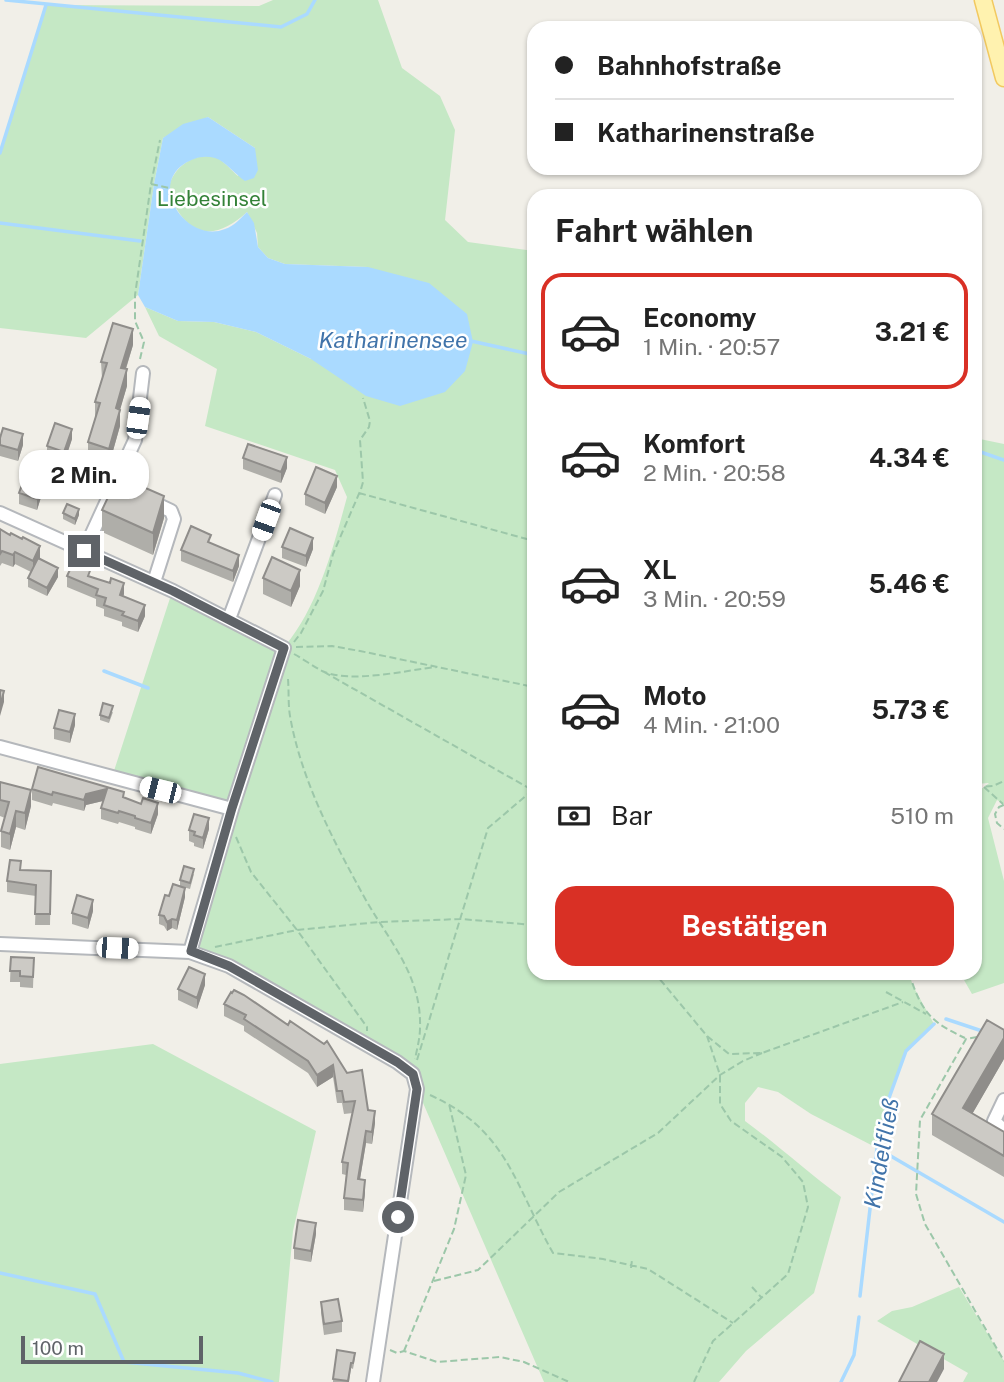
<!DOCTYPE html>
<html lang="de">
<head>
<meta charset="utf-8">
<style>
	body { margin:0; font-family:"Public Sans",sans-serif; background:#f2f2f2; color:#222; height:100vh; display:flex; flex-direction:column; font-size:26px; white-space:nowrap }
	* { box-sizing:border-box; margin:0 }
	p { font-size:23px; color:#767676 }
	.icon { flex:none; width:38px; height:38px; fill:none; stroke:currentColor; stroke-width:2; stroke-linecap:round; stroke-linejoin:round }
	.map { position:relative; flex:1; overflow:hidden }
	.panel { position:absolute; left:527px; top:189px; width:455px; height:791px; display:flex; flex-direction:column; background:#fff; border-radius:21px; box-shadow:0 2px 5px #0004 }
	.panel>* { flex:none }
	.banner { position:absolute; left:527px; top:21px; width:455px; height:154px; border-radius:21px; box-shadow:0 2px 5px #0004; display:grid; align-content:center; height:154px; padding:0 28px; background:#fff }
	.scale { position:absolute; left:21px; bottom:18px; width:182px; box-sizing:border-box; padding-left:7px; border:4px solid #5f6368; border-top:0; font-size:19px; line-height:24px; white-space:nowrap; color:#5f6368; -webkit-text-stroke:5px #fff; paint-order:stroke }
	.end { position:absolute; width:32px; height:32px; margin:-16px; border:9px solid #5f6368; background:#fff; box-shadow:0 0 0 4px #fff }
	.from { border-radius:50% }
	.bubble { position:absolute; height:49px; border-radius:21px; background:#fff; box-shadow:0 2px 5px #0004; font-size:23px; font-weight:700; line-height:49px; text-align:center }
	.car { position:absolute; width:21px; height:42px; margin:-21px -10px; border-radius:9px; box-shadow:0 0 5px 2px #0007; background:linear-gradient(#fff 24%,#345 0 40%,#fff 0 76%,#345 0 86%,#fff 0) }
	.banner b { display:flex; align-items:center; gap:24px; height:66px; font-size:26px }
	.banner b+b { border-top:2px solid #e0e0e0 }
	.banner i { width:18px; height:18px; background:#222 }
	ul { padding:0; list-style:none }
	li { display:flex; align-items:center; gap:21px; height:116px; margin:0 14px 10px; padding:0 14px; border:4px solid transparent; border-radius:21px }
	li div { flex:1 }
	li b { display:block; font-size:26px }
	li em { font-style:normal; font-weight:700 }
	li.current { border-color:#d93025 }
	li>.icon { width:63px; height:63px; stroke-width:1.5 }
	h2 { padding:0 28px; font-size:32px; line-height:84px }
	.pay { display:flex; align-items:center; gap:18px; height:77px; padding:0 28px; font-size:26px }
	.pay p { margin-inline-start:auto }
	.action { display:flex; gap:14px; margin-top:auto; padding:14px 28px }
	.action a { flex:1; height:80px; border-radius:21px; background:#d93025; color:#fff; font-size:28px; font-weight:700; line-height:80px; text-align:center }
	.map>svg:first-child { display:block }
	.green { fill:#c5e8c5 }
	.water { fill:#aadaff }
	.lines { fill:none; stroke-linecap:round; stroke-linejoin:round }
	.stream { stroke:#aadaff; stroke-width:3.5 }
	.minor-casing { stroke:#b5b8bc; stroke-width:16 }
	.major-casing { stroke:#f2c960; stroke-width:19 }
	.path { stroke:#9cc7a9; stroke-width:2; stroke-dasharray:7 3.5; stroke-linecap:butt }
	.minor { stroke:#fff; stroke-width:12 }
	.major { stroke:#fff2af; stroke-width:16 }
	.wall { fill:#afaea9 }
	.shaded-wall { fill:#8f8d8a }
	.building { fill:#cccac5; stroke:#8f8d8a; stroke-width:2 }
	.route { stroke:#5f6368; stroke-width:9 }
	.labels { text-anchor:middle; dominant-baseline:central; stroke-width:5; stroke-linejoin:round; paint-order:stroke }
	.park-label { font-size:21px; fill:#348238; stroke:#fff }
	.water-label { font-size:23px; font-style:italic; fill:#4174aa; stroke:#fff }
</style>
</head>
<body>
<div class="map">
<svg width="1004" height="1382" viewBox="0 0 1004 1382">
	<rect width="100%" height="100%" fill="#f1efe8"/>
	<path class="green" d="M273,0H378L402,68L440,96L455,130L445,220L468,242L534,251V973H909L913,986L934,1024L906,1051L889,1098L877,1148L811,1114L778,1092L758,1087L745,1103V1121C778,1145 807,1172 841,1197L814,1293L746,1351L719,1382H544L417,1089L413,1074L190,952L232,809L112,777L172,592L285,646C318,607 334,545 347,497L335,470L205,426L217,369L159,336L145,307L178,321L214,322L256,332L311,359L368,267L285,264L268,258L258,247L257,233L247,212C222,235 196,242 176,208C173,203 169,195 169,188C172,167 197,150 217,158C224,161 232,171 238,176L255,148L208,117L163,138L154,184L138,295L86,338L0,328V153L46,5L259,6Z
		M975,438L1004,444V804L997,800L988,818L1004,881V983L972,994L960,973H975V921L979,885L975,884V789L983,788L989,783L975,784Z
		M153,1044L316,1131L293,1231L279,1382H0V1064Z
		M959,1287L1004,1361V1382H963L968,1373L877,1321L892,1311L912,1307Z"/>
	<path class="water" d="M208,117L255,148L258,170L254,178L245,181C236,175 225,161 215,158C203,155 194,158 184,164C148,188 189,244 225,229C234,226 241,218 247,212L254,223L258,247L268,258L285,264L368,267L429,283L467,314L473,342L465,371L445,392L400,406L366,396L311,359L256,332L214,322L178,321L145,307L138,295L154,184L163,138L183,124Z"/>
	<g class="lines">
		<path class="stream" d="M6,0L281,27L307,14L315,0
			M0,153L46,5
			M0,223L140,241
			M471,341L534,355
			M975,450L1004,460
			M104,671L148,688
			M946,1019L985,1032
			M877,1148L1004,1222
			M0,1273L95,1294L124,1362L238,1373L272,1382
			M860,1296L877,1148L889,1098L906,1051L934,1024
			M841,1382L854,1355L859,1317"/>
		<g class="minor-casing">
			<path id="minor" d="M150,501L171,511L174,519L154,582
				M0,513L173,591L284,648L232,809L190,952L229,966L397,1062L413,1074L417,1089L373,1382
				M84,551L135,440L143,373
				M229,619L275,495
				M0,747L232,809
				M0,944L190,952
				M1004,1100L994,1121L1004,1130"/>
		</g>
		<g class="major-casing">
			<path id="major" d="M983,0L1004,78"/>
		</g>
		<path class="path" d="M151,184L169,188
			M140,359L144,342L135,321V295L151,184L160,140
			M359,493L534,541
			M294,642L301,633L323,591L333,554L361,489L363,482L360,440L369,427L370,421L363,398
			M296,647L332,646L360,651L534,687
			M294,654C303,659 313,666 322,671C351,684 406,670 437,667
			M324,672L534,791
			M288,679C289,691 288,704 290,716C301,779 332,838 362,893C386,938 422,973 420,1028C420,1038 417,1049 415,1059
			M975,787L993,786L1004,781
			M984,787L1003,804
			M1004,805L999,807L995,814L997,823L1004,829
			M236,837L251,872L297,930L367,1027V1031
			M215,947L297,930L379,922L461,919L534,925
			M652,973L658,977L707,1036L729,1054L762,1053L903,1002
			M909,973C921,1011 930,1022 965,1038
			M886,992L926,1014
			M977,1037L966,1039L920,1120L916,1194L925,1224L1004,1361
			M417,1060L488,828L534,789
			M430,1095C508,1130 515,1186 553,1253L603,1259L648,1269L733,1323
			M631,1268L632,1260
			M434,1281L478,1270L559,1192L658,1133L720,1075L743,1061L762,1053
			M752,1287L761,1297
			M390,1350L397,1353L404,1351L437,1362L500,1357L524,1362L569,1382
			M404,1351L454,1229L466,1175L449,1104
			M694,1382L713,1341L788,1274L808,1207L803,1182L782,1157L731,1121L720,1104V1075L707,1036"/>
		<use href="#minor" class="minor"/>
		<use href="#major" class="major"/>
	</g>
	<path class="wall" d="M133,345L126,369L127,386L120,409V426L109,465L88,459V442L95,418V402L102,378L101,362Z
		M0,438L23,445L18,461L0,456Z
		M72,439L64,463L47,457V446Z
		M243,458L287,468L281,483L243,469Z
		M337,487L325,514L305,505V494Z
		M19,493L42,494L37,510L19,504Z
		M102,510L164,518L153,555L102,532Z
		M63,513L79,515L75,525L63,519Z
		M0,529L40,559L58,577L47,596L28,587V578L31,572L15,564L13,567L2,563L0,566Z
		M211,544L239,566L233,582L181,561V550Z
		M282,547L313,549L306,567L282,558Z
		M67,576L91,577L124,594L123,596L145,616L138,632L122,626V622L104,616V609L96,606V599L67,587Z
		M263,578L300,586L291,607L263,594Z
		M113,712L109,723L100,720V715Z
		M75,725L70,743L54,739V728Z
		M0,782L31,806L25,830L16,827L10,850L1,847V831L5,818L0,816Z
		M32,789L124,798L158,814L151,834L135,829V827L119,822L118,824L101,819V808L103,801L86,805L84,811L53,803L52,806L32,800Z
		M209,829L203,849L194,846V843L189,841V830Z
		M21,870L51,871L50,925H35L36,896L7,892V881Z
		M194,874L190,889L180,886V880Z
		M169,896L185,897L177,930L172,928L167,931L164,926L159,924V915Z
		M93,911L88,929L72,924V913Z
		M11,957L34,958L33,988L20,987V982H10Z
		M205,985L197,1009L178,1000V989Z
		M224,1004L288,1025L324,1044L368,1110L375,1123L372,1144L366,1143L360,1179L365,1192L363,1212L344,1210V1198L346,1175L342,1174V1162L353,1113L344,1114L342,1103H337L333,1077L317,1087L308,1073L244,1031V1026L224,1016Z
		M1004,1059L972,1114L1004,1132V1177L932,1135V1114Z
		M316,1234L311,1262L294,1259V1248Z
		M321,1302L342,1321V1332L324,1335L321,1313Z
		M355,1358L353,1369L351,1368L349,1382H333V1379Z"/>
	<path class="shaded-wall" d="M133,329V345L121,384V368Z
		M127,369V386L116,424V408Z
		M120,410V426L109,465V449Z
		M72,429V439L64,463V452Z
		M23,434V445L18,461V450Z
		M287,457V468L281,483V472Z
		M337,476V487L325,514V503Z
		M42,483V494L37,510V499Z
		M164,496V518L153,555V533Z
		M79,509V515L75,525V519Z
		M313,538V549L306,567V556Z
		M40,546V558L33,573V561Z
		M15,552V564L13,567V555Z
		M239,555V566L233,582V571Z
		M58,568V577L47,596V588Z
		M300,570V586L291,607V591Z
		M124,583V594L120,606V595Z
		M145,605V616L138,632V621Z
		M4,691V702L0,716V706Z
		M75,714V725L70,743V732Z
		M107,789V800L86,805L84,811V800L86,794Z
		M31,790V806L25,830V813Z
		M158,803V814L151,834V823Z
		M16,811V827L10,850V834Z
		M209,818V829L203,849V838Z
		M185,888V897L177,930V920Z
		M93,900V911L88,929V918Z
		M172,919V928L167,931V922Z
		M205,974V985L197,1009V998Z
		M1004,1038V1059L963,1130V1108Z
		M333,1065V1077L317,1087V1075Z
		M375,1111V1123L372,1144V1132Z
		M366,1131V1143L358,1191V1179Z
		M365,1180V1192L363,1212V1200Z
		M316,1223V1234L311,1262V1251Z
		M944,1354V1369L937,1382H929Z"/>
	<path class="building" d="M113,323L133,329L121,368L127,369L116,408L120,410L109,449L88,442L100,403L95,402L107,363L101,362Z
		M55,423L72,429L64,452L47,446Z
		M3,428L23,434L18,450L0,445V438Z
		M248,444L287,457L281,472L243,458Z
		M316,467L337,476L325,503L305,494Z
		M118,476L164,496L153,533L102,510Z
		M25,477L42,483L37,499L19,493Z
		M67,504L79,509L75,519L63,513Z
		M191,526L211,535L208,542L239,555L233,571L181,550Z
		M290,528L313,538L306,556L282,547Z
		M0,529L10,535L11,533L22,539L23,537L40,546L33,561L15,552L13,555L2,551L0,554Z
		M272,557L300,570L291,591L263,578Z
		M38,558L58,568L47,588L28,578Z
		M74,561L91,568L88,576L110,583L111,578L124,583L120,595L145,605L138,621L122,615L124,612L104,605L106,598L96,595L98,589L67,576Z
		M0,690L4,691L0,706Z
		M103,703L113,706L109,718L100,715Z
		M59,710L75,714L70,732L54,728Z
		M38,767L124,792L123,797L141,804L143,798L158,803L151,823L135,818V816L119,811L118,813L101,808L107,789L86,794L84,800L53,792L52,795L32,789Z
		M0,782L31,790L25,813L16,811L10,834L1,831L9,802L0,800Z
		M194,814L209,818L203,838L194,835L195,832L189,830Z
		M10,860L21,861L20,870L51,871L50,914H35L36,885L7,881Z
		M184,866L194,869L190,883L180,880Z
		M173,884L185,888L177,920L172,919L167,922L164,916L159,915L165,895L169,896Z
		M77,895L93,900L88,918L72,913Z
		M11,957L34,958L33,977L20,976V971H10Z
		M189,967L205,974L197,998L178,989Z
		M234,990L244,995L288,1025L290,1021L324,1044L327,1041L347,1073L362,1070L368,1110L375,1111L372,1132L366,1131L358,1179L365,1180L363,1200L344,1198L348,1163L342,1162L355,1101L344,1102L342,1091H337L333,1065L317,1075L308,1061L244,1019L246,1015L224,1004L231,992L232,993Z
		M987,1020L1004,1030V1038L963,1108L1004,1132V1156L932,1114Z
		M298,1220L316,1223L311,1251L294,1248Z
		M338,1299L342,1321L324,1324L321,1302Z
		M920,1341L944,1354L929,1382H899Z
		M337,1350L355,1353L353,1363H351L348,1381L333,1379Z"/>
	<g class="lines">
		<path class="route" d="M84,551L173,591L284,648L232,808L191,951L229,966L397,1062L413,1074L417,1089L398,1217"/>
	</g>
	<g class="labels">
		<g class="park-label">
			<text x="212" y="198">Liebesinsel</text>
		</g>
		<g class="water-label">
			<text x="393" y="339">Katharinensee</text>
			<text transform="translate(881 1153) rotate(-80)">Kindelfließ</text>
		</g>
	</g>
</svg>
<div class="scale">100 m</div>
<i class="end from" style="left:398px;top:1217px"></i>
<i class="end" style="left:84px;top:551px"></i>
<div class="bubble" style="left:19px;top:450px;width:130px">2 Min.</div>
<i class="car" style="left:138px;top:418px;rotate:8deg"></i>
<i class="car" style="left:266px;top:520px;rotate:200deg"></i>
<i class="car" style="left:160px;top:790px;rotate:284deg"></i>
<i class="car" style="left:117px;top:948px;rotate:92deg"></i>
<div class="banner">
<b><i class="from"></i>Bahnhofstraße</b>
<b><i></i>Katharinenstraße</b>
</div>
<section class="panel">
<h2>Fahrt wählen</h2>
<ul>
<li class="current"><svg class="icon" aria-label="car" viewBox="0 0 24 24"><path d="M5 17H2v-5l4-1 3-4h7l3 4 3 1v5h-3M9 17h6M6 11h13"/><circle cx="7" cy="17" r="2"/><circle cx="17" cy="17" r="2"/></svg><div><b>Economy</b><p>1 Min. · 20:57</p></div><em>3.21 €</em></li>
<li><svg class="icon" aria-label="car" viewBox="0 0 24 24"><path d="M5 17H2v-5l4-1 3-4h7l3 4 3 1v5h-3M9 17h6M6 11h13"/><circle cx="7" cy="17" r="2"/><circle cx="17" cy="17" r="2"/></svg><div><b>Komfort</b><p>2 Min. · 20:58</p></div><em>4.34 €</em></li>
<li><svg class="icon" aria-label="car" viewBox="0 0 24 24"><path d="M5 17H2v-5l4-1 3-4h7l3 4 3 1v5h-3M9 17h6M6 11h13"/><circle cx="7" cy="17" r="2"/><circle cx="17" cy="17" r="2"/></svg><div><b>XL</b><p>3 Min. · 20:59</p></div><em>5.46 €</em></li>
<li><svg class="icon" aria-label="car" viewBox="0 0 24 24"><path d="M5 17H2v-5l4-1 3-4h7l3 4 3 1v5h-3M9 17h6M6 11h13"/><circle cx="7" cy="17" r="2"/><circle cx="17" cy="17" r="2"/></svg><div><b>Moto</b><p>4 Min. · 21:00</p></div><em>5.73 €</em></li>
</ul>
<div class="pay"><svg class="icon" aria-label="cash" viewBox="0 0 24 24"><path d="M3 7h18v10H3z"/><circle cx="12" cy="12" r="2"/></svg>Bar<p>510 m</p></div>
<div class="action"><a>Bestätigen</a></div>
</section>
</div>
</body>
</html>
